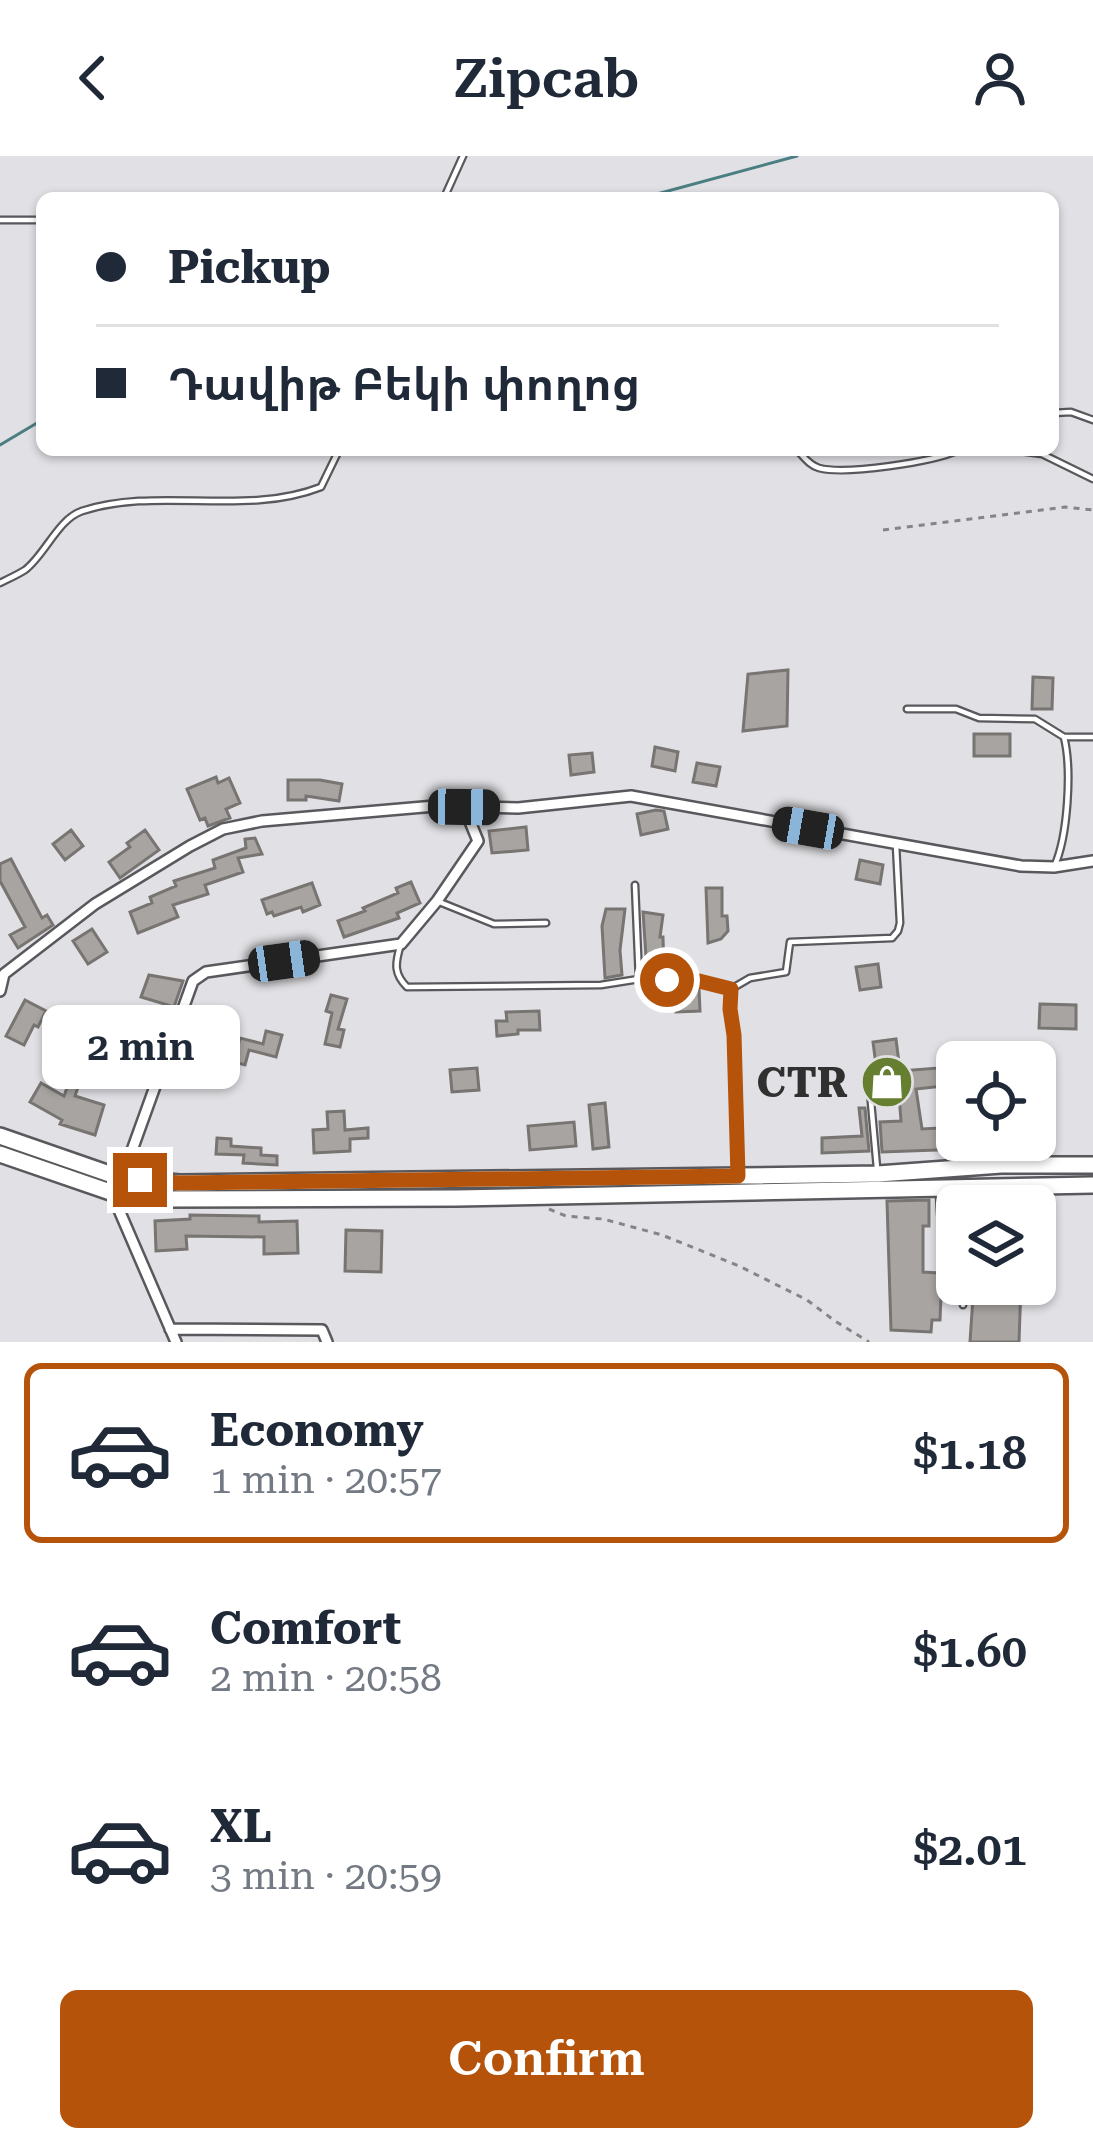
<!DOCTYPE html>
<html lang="en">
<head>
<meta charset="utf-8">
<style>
	body { margin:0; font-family:"Roboto Serif","Noto Sans Armenian",serif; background:#f2f2f3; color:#1f2937; height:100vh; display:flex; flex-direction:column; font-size:45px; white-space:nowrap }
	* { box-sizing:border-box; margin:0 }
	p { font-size:39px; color:#747a83 }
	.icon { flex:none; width:66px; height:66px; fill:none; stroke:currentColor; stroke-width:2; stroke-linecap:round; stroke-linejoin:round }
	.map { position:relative; height:1186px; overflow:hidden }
	.panel { display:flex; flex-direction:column; background:#fff; flex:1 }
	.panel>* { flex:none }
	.top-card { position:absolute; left:36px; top:36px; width:1023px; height:264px; border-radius:18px; box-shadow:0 3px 9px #0004; display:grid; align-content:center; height:264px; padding:0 60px; background:#fff }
	.tools { position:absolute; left:936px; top:885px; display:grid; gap:24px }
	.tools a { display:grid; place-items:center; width:120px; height:120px; border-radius:18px; background:#fff; box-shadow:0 3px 9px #0004; font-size:60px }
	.end { position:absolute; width:54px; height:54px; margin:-27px; border:15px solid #b45309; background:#fff; box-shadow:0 0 0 6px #fff }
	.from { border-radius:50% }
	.bubble { position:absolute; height:84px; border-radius:18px; background:#fff; box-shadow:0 3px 9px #0004; font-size:39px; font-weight:600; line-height:84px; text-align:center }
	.car { position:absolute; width:36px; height:72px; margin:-36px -18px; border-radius:15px; box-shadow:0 0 9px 3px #0007; background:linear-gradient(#222 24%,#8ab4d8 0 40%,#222 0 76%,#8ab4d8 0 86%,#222 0) }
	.top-card b { display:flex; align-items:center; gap:42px; height:114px; font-size:45px }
	.top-card b+b { border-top:3px solid #e0e1e3 }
	.top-card i { width:30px; height:30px; background:#1f2937 }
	ul { padding:21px 0 0; list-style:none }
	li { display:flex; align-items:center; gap:36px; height:180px; margin:0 24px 18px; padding:0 36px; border:6px solid transparent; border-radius:18px }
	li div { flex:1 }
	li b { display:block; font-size:45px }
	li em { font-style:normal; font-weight:600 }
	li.current { border-color:#b45309 }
	li>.icon { width:108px; height:108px; stroke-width:1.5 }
	.cta { display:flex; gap:24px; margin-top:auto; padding:24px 60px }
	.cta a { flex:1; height:138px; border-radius:18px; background:#b45309; color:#fff; font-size:48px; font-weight:600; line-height:138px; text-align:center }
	header { display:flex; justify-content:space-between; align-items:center; height:156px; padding:0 60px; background:#fff; font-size:54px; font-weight:600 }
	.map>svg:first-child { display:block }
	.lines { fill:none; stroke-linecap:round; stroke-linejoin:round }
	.stream { stroke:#4b7e83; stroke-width:3 }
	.building { fill:#a8a4a2; stroke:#777471; stroke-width:3 }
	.lane-casing { stroke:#59595d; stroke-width:9 }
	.street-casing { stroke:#59595d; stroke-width:14 }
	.primary-casing { stroke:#59595d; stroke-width:20 }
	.path { stroke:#858588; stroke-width:3; stroke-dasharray:6 6; stroke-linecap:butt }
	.lane { stroke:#fff; stroke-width:4.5 }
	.street { stroke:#fff; stroke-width:9 }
	.primary { stroke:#fff; stroke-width:15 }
	.route { stroke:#b45309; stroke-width:15 }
	.labels { text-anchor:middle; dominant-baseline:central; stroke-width:9; stroke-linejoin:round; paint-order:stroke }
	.poi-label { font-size:42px; font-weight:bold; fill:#303031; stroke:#e1e1e5; text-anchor:end }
</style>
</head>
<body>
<header><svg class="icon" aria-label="back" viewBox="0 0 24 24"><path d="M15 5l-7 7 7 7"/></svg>Zipcab<svg class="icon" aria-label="person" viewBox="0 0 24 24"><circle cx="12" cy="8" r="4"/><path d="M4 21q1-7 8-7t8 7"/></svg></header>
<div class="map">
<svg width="1093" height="1186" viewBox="0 0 1093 1186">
	<rect width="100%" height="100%" fill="#e1e1e5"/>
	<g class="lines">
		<path class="stream" d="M642,42L797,0
			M0,289L42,264"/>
	</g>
	<path class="building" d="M788,514L787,570L743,575L748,518Z
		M1033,521L1053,522L1052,553H1032Z
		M974,578H1010V600H974Z
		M655,591L678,596L675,615L652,610Z
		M592,597L594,616L571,619L569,599Z
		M697,607L720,611L716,630L693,626Z
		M216,621L218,627L229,622L240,647L226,653L230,662L208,670L205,662L200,664L187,633Z
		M288,624H320L342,628L339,645L306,640V644H288Z
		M656,654L664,655L668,673L641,679L637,658Z
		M526,671L528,694L492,697L489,675Z
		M71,674L83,690L65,704L53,688Z
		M145,674L159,694L120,722L109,706L130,691L127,687Z
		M255,682L262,698L238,702L243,716L205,729L208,738L173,749L178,761L138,777L130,756L152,747L150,741L176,730L174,725L215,712L213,704L246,692L245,683Z
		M11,703L42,762L47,759L53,769L18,792L10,779L25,771L0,725V708Z
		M860,704L883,709L880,728L856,723Z
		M411,726L420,747L397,757L399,762L344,781L338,765L365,755L363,752L398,737L396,732Z
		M312,727L320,749L303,756L301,751L274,760L272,756L267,758L262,744Z
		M706,732H722V760H727L728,775L721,783L708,787Z
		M606,753H625L620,794L622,819L605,822L602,770Z
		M643,756L663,759L660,781H663L664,817L647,816Z
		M92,773L107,796L88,808L73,785Z
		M878,808L881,831L860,834L856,811Z
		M149,819L183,825L174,851L141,841Z
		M675,831L699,832L700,855L676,856Z
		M331,839L347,843L338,873L344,874L340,891L325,888L332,857L326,855Z
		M25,844L46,855L38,871L34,869L24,889L6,880Z
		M1040,848L1076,849V873L1039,872Z
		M539,855L540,874H518V878L497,880L496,865H507L506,856Z
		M111,857L141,867L133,890L103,880Z
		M266,875L282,879L276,901L249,894L245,909L234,906L240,882L263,888Z
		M896,883L900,915L951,911L953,929L916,933L922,973L957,971V984H992V992L882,996L880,966L901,965L898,926L876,929L875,921L870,917H877L873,886Z
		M78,902L87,905L75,940L104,949L95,979L60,968L62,964L30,946L41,927L64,940Z
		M477,912L479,934L452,936L450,914Z
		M605,947L609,991L593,993L589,949Z
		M859,952H865L869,995L822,997V982L862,980Z
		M344,955L345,974L368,972V982L350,983V995L314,997L313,974L328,973L327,956Z
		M574,966L576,990L530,994L528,970Z
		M217,982L231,983V990L261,992V999L277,1000V1009L243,1007L244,999L216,998Z
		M929,1044V1070H923V1116L957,1118L956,1141H941L940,1164H932L931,1176L891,1174L887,1045Z
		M190,1059L259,1060V1066L297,1065L298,1097L264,1098V1081L186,1080L187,1093L156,1095L155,1065L190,1063Z
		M346,1074L382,1075L381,1116L345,1115Z
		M1000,1128H1021L1019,1186H970L973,1141H970V1129L1000,1133Z"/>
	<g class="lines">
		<g class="lane-casing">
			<path id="lane" d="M444,42L463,0
				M0,64H42
				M1053,257L1071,256L1093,264
				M797,294C804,301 809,309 819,312C846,319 933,306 959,294
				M1012,294L1042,298L1093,323
				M0,427C8,423 17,419 25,414C45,399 58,363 82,355C159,330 244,361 321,331L339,294
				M907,553H956L979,562L1035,563L1064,581C1072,613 1068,681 1054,711
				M1064,581H1093
				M635,729L639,823L695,824L731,833
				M437,745L494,768L546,767
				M400,791C395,808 394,818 407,831L601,829L639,823
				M869,924L877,1012
				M738,1015L734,879L730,853L731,833L750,822L786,816L790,786L892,782L898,775L900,767L896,689
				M939,1038L943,1100L957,1111
				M963,1149V1128"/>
		</g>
		<g class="street-casing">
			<path id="street" d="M0,835L4,818L95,748L190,690L223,673L262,665L435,650L518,652L631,640L1021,710L1054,711L1093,705
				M122,1022L193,825L206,816L401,788L437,745L478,685L464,651
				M119,1039V1054L176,1186
				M170,1173L322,1174L327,1186"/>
		</g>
		<g class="primary-casing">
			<path id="primary" d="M0,980L121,1022L180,1027L738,1020L878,1018L1001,1009H1093
				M0,998L119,1039L160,1043L457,1042L1093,1029"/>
		</g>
		<path class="path" d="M883,374L1065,351L1093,354
			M549,1053L566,1060L603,1063L662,1079L739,1110L807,1144L835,1165L869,1186"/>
		<use href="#lane" class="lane"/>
		<use href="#street" class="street"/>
		<use href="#primary" class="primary"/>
	</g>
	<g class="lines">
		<path class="route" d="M140,1024L180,1027L738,1020L734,879L730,853L731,833L695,824H667"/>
	</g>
	<defs>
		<g id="shop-disc" transform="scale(2.7)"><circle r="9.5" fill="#657e30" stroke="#e1e1e5"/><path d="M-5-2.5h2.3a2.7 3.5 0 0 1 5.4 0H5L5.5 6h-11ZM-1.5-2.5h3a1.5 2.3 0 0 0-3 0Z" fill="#fff"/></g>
	</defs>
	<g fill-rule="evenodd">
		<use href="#shop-disc" x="887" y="926"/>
	</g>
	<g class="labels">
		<g class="poi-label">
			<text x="848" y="926">CTR</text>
		</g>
	</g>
</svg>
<div class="tools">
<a><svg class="icon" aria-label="locate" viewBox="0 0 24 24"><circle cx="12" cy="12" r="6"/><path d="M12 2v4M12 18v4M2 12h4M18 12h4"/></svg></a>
<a><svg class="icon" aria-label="layers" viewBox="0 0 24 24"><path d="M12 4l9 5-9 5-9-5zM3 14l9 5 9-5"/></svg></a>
</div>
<i class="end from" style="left:667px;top:824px"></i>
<i class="end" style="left:140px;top:1024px"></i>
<div class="bubble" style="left:42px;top:849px;width:198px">2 min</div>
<i class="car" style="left:464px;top:651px;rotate:91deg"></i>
<i class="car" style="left:808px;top:672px;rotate:280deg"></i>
<i class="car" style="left:284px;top:805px;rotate:82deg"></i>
<div class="top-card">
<b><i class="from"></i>Pickup</b>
<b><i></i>Դավիթ Բեկի փողոց</b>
</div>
</div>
<section class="panel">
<ul>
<li class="current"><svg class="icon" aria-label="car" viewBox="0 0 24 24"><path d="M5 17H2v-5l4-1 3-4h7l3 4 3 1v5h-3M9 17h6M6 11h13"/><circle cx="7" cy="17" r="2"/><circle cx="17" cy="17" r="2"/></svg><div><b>Economy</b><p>1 min · 20:57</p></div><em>$1.18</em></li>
<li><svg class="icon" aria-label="car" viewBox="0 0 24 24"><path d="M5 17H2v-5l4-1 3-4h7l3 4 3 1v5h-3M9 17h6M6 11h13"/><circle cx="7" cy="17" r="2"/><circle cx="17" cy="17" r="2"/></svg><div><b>Comfort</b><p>2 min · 20:58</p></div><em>$1.60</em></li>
<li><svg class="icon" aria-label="car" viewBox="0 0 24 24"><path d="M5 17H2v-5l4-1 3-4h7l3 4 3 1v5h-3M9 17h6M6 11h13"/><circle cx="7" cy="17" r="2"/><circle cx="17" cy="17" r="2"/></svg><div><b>XL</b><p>3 min · 20:59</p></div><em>$2.01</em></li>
</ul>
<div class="cta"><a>Confirm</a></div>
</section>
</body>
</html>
